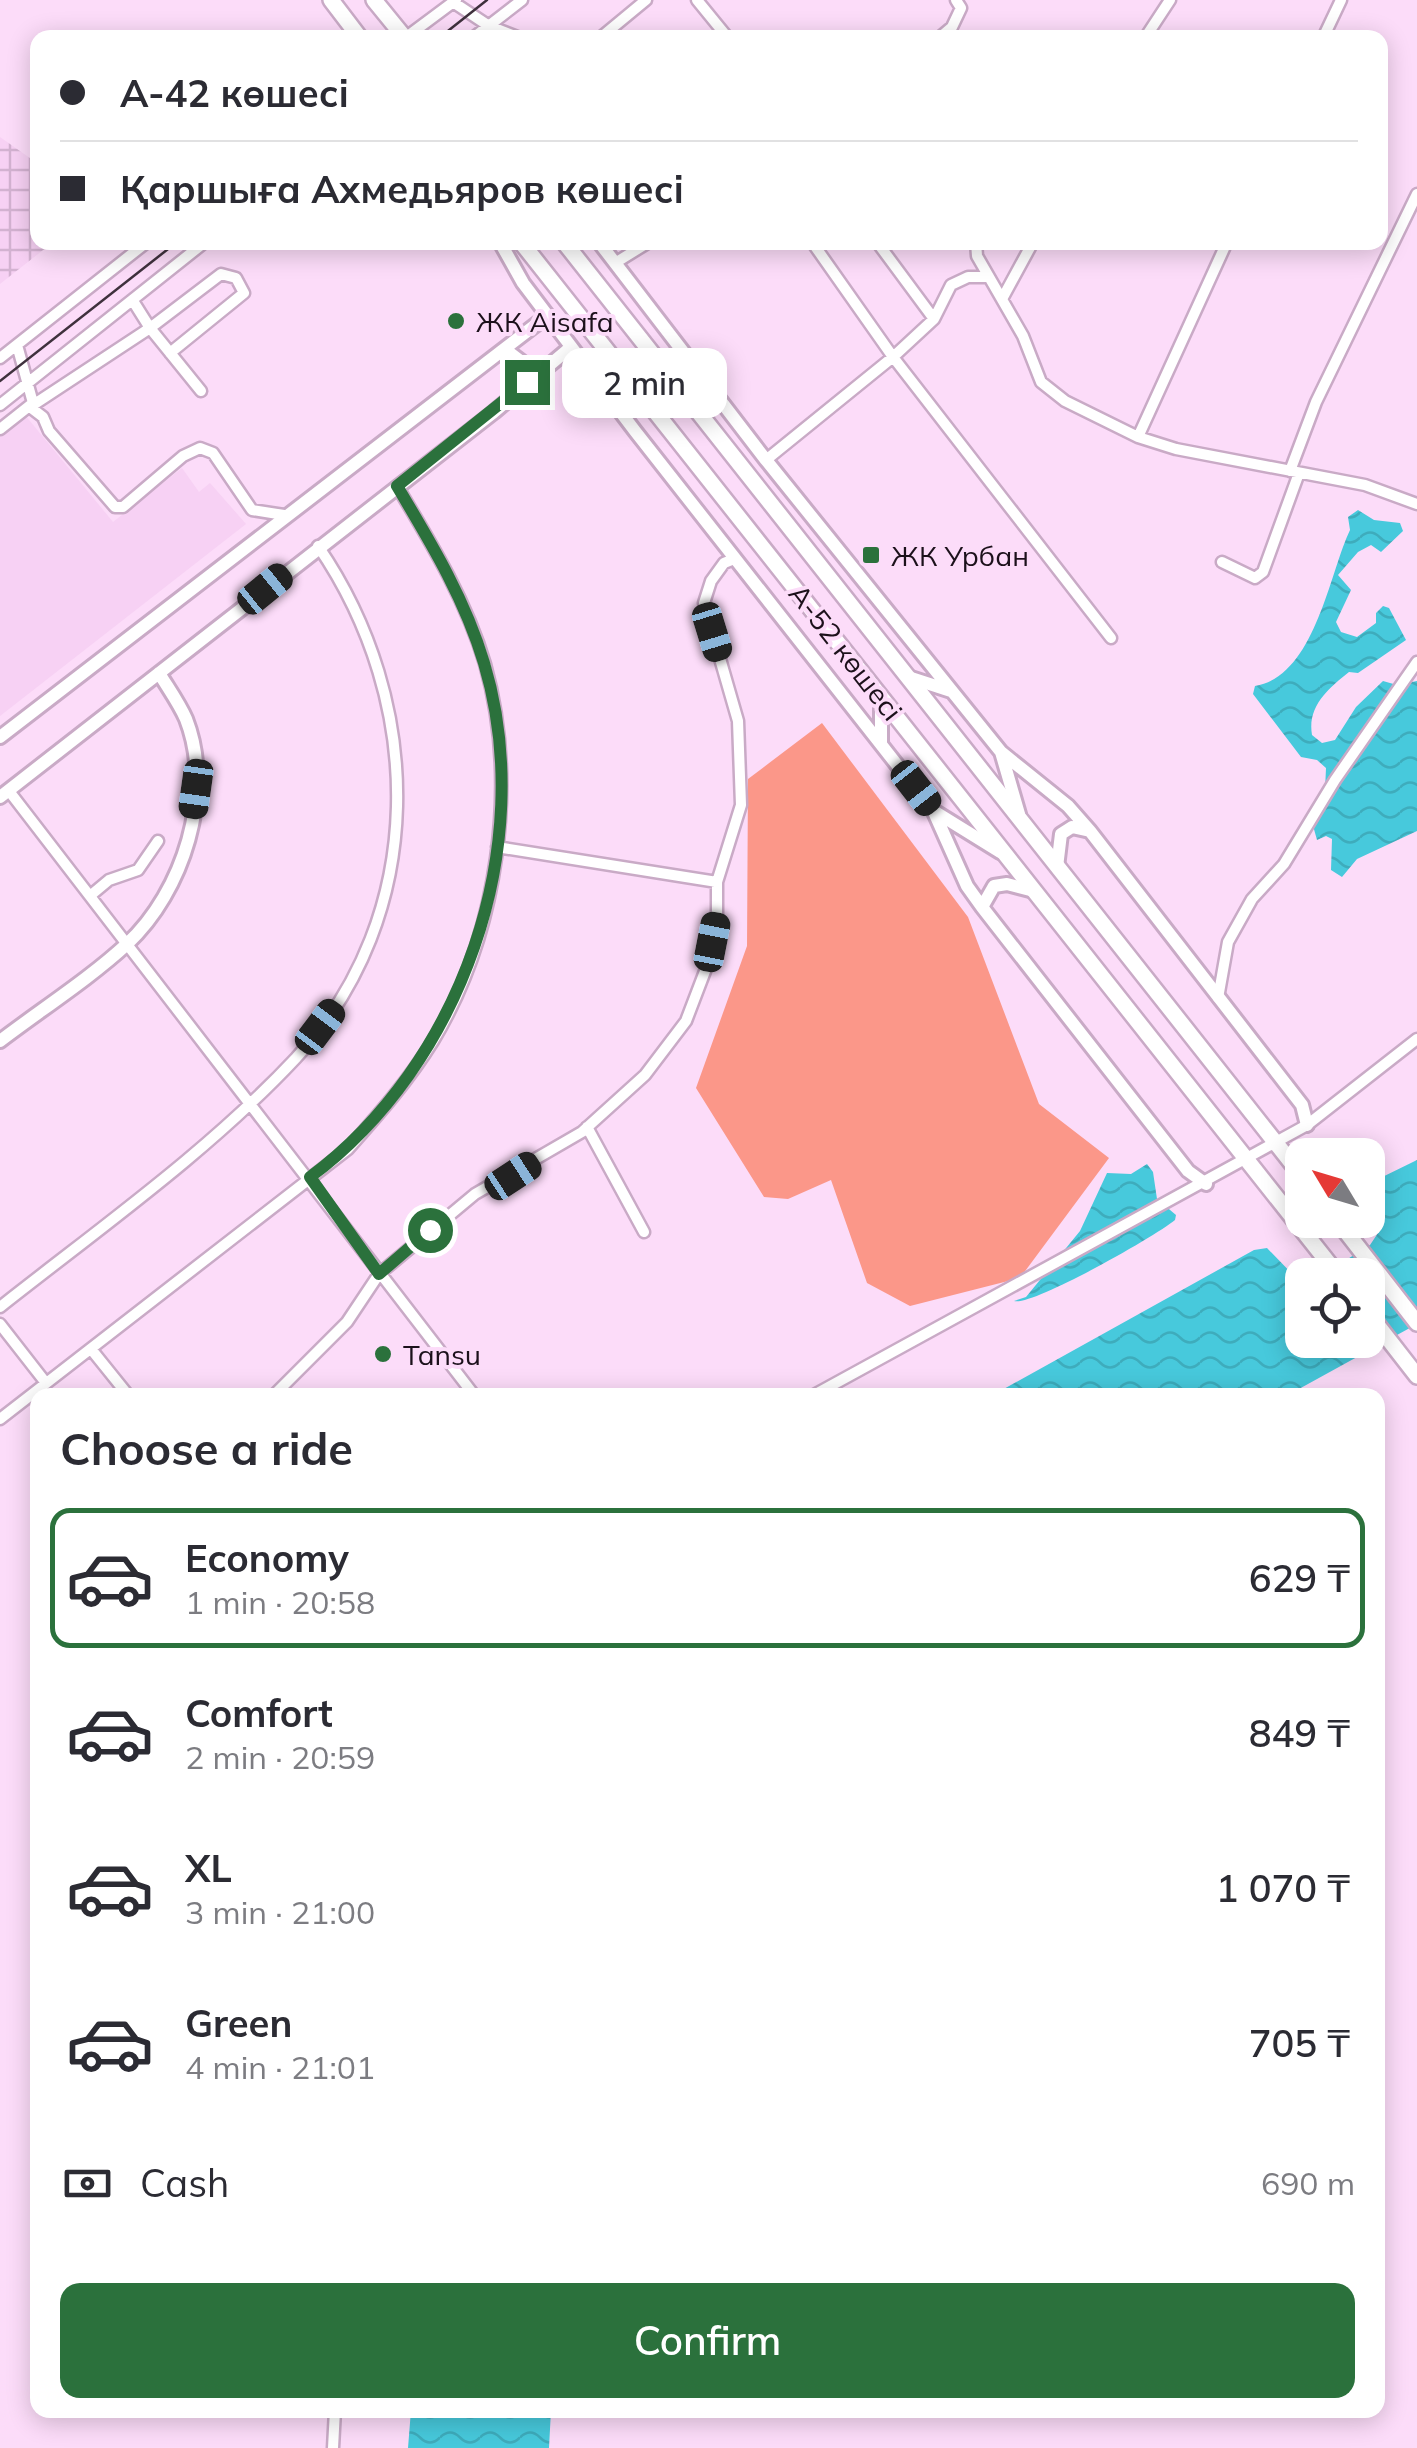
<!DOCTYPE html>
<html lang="en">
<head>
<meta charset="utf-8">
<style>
	body { margin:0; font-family:Mulish,sans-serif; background:#f2f2f3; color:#2b2b33; height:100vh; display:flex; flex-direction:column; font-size:38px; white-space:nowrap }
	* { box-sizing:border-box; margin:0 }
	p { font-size:32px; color:#7c7c81 }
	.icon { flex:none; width:55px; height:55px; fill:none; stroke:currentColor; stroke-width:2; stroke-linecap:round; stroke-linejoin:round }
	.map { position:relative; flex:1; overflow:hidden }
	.drawer { position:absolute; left:30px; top:1388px; width:1355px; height:1030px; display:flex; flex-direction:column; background:#fff; border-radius:20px; box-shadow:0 5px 25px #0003 }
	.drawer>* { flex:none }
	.top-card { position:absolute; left:30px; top:30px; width:1358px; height:220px; border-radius:20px; box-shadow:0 5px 25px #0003; display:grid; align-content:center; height:220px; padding:0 30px; background:#fff }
	.needle { width:65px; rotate:308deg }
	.buttons { position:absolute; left:1285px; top:1138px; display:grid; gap:20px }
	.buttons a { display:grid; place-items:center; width:100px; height:100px; border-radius:20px; background:#fff; box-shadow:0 5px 25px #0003; font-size:50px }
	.end { position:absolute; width:45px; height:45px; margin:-22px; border:12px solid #2b713c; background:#fff; box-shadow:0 0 0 5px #fff }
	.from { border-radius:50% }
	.bubble { position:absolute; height:70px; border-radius:20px; background:#fff; box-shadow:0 5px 25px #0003; font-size:32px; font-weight:600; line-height:70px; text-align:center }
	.car { position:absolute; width:30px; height:60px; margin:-30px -15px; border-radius:12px; box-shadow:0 0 8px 2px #0007; background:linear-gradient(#222 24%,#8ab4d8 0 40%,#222 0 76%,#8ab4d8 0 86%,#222 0) }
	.top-card b { display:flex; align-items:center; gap:35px; height:95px; font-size:38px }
	.top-card b+b { border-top:2px solid #e1e1e2 }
	.top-card i { width:25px; height:25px; background:#2b2b33 }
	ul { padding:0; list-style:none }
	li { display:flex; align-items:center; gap:30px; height:140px; margin:0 20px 15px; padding:0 10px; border:5px solid transparent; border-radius:20px }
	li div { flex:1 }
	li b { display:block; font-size:38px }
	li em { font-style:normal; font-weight:600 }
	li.on { border-color:#2b713c }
	li>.icon { width:90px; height:90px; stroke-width:1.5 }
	h2 { padding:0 30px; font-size:45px; line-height:120px }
	.pay { display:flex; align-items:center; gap:25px; height:110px; padding:0 30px; font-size:38px }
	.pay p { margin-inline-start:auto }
	.action { display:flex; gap:20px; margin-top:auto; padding:20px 30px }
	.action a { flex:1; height:115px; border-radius:20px; background:#2b713c; color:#fff; font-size:40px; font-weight:600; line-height:115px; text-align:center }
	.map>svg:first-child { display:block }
	.built { fill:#f7d1f4 }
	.industrial { fill:url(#industrial-grid) }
	.garden { fill:#fb9789 }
	.water { fill:url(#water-waves) }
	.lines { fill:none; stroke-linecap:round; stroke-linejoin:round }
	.minor-casing { stroke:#c9aac6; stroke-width:15 }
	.tertiary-casing { stroke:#c9aac6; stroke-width:18 }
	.secondary-casing { stroke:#c9aac6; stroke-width:20 }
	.minor { stroke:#fff; stroke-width:10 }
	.tertiary { stroke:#fff; stroke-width:12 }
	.secondary { stroke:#fff; stroke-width:15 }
	.tram { stroke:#3f313d; stroke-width:2.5 }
	.route { stroke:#2b713c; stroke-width:12 }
	.poi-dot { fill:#2b713c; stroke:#fcdcf9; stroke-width:4 }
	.labels { text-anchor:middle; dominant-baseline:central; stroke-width:8; stroke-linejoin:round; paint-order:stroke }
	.poi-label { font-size:28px; fill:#1c111b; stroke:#fcdcf9; text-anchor:start }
	.street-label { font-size:28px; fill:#1c111b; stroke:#fcdcf9 }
</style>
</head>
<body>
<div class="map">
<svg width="1417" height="2448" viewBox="0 0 1417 2448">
	<defs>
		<pattern id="industrial-grid" width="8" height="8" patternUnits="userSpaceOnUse" patternTransform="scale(2.5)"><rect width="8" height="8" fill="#f7d1f4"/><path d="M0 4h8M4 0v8" fill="none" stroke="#d3b2d1"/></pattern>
		<pattern id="water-waves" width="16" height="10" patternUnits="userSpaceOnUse" patternTransform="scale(2.5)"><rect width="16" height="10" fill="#47c9dc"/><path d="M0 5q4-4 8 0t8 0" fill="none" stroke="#3eacbc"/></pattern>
	</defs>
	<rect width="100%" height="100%" fill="#fcdcf9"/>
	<path class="built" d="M25,415L113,522L182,468L199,492L210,483L246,524L0,716V436Z"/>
	<path class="industrial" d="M0,137L37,163L38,242L52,243L0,284Z"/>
	<path class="garden" d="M822,723L968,917L1039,1104L1109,1158L1020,1278L910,1306L867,1283L831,1180L788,1199L764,1197L696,1088L747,946L748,779Z"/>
	<path class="water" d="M1358,510L1374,520L1400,523L1403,531L1381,552L1371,545L1358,552L1338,575L1351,590L1336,622L1341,632L1357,637L1376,623V613L1383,606L1389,608L1406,640L1358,673L1349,672C1329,688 1307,706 1312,735L1322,743L1335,740L1356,707L1383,681L1397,685L1417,681V831L1357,859L1342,877L1331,870L1332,839L1326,836L1317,840L1312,822L1325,790L1326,768L1317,760L1301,757L1253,694L1255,686C1315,676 1329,574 1350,530L1348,517Z
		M1417,1160V1324L1288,1395H993L1254,1250L1267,1248L1302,1284V1340H1368V1275H1322L1370,1245L1380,1230L1368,1212V1184Z
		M1147,1164L1153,1172L1157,1199L1176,1215L1175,1220C1156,1236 1031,1307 1014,1301L1026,1297L1080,1231L1107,1173L1131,1174Z
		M411,2410H551L549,2448H408Z"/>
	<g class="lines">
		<g class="minor-casing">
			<path id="minor" d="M697,0L728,38
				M453,2L489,26L520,38
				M405,38L456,0
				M473,38L522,0
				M600,38L646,0
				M939,38L952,27L961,8L956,0
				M1145,38L1170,0
				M1323,38L1341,0
				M812,242L893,357L934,319L951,285L968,277H987
				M877,242L934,319
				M976,242L977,256L1023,336L1041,382L1065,401L1138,437L1176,449L1365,485L1417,504
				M615,263L649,242
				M1002,299L1033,242
				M133,301L150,328L30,407L43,417L49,431L115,507H123L183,456L200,448L213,453L252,510L284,515
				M170,353L244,293L236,278L221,274L150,328L201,391
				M0,358L147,242
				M0,405L205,242
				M0,429L33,403L17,345
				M1138,437L1227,242
				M766,460L893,357L1111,638
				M1290,471L1316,402L1417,194
				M1222,562L1255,578L1263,572L1299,473
				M9,791L474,1395
				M497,847L717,882
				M91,895L109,880L138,870L158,841
				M1218,998L1228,942L1252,899L1284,864L1335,780L1417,662
				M587,1127L644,1232
				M0,1307C100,1228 209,1151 296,1058C429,914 425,702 318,546
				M0,1324L46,1383
				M91,1349L128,1395
				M274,1395L347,1322L379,1274L475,1194L582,1132L645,1075L686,1021L707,966L717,918V882L741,805L738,721L704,603L711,581L724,563L734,559
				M814,1395L1307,1125L1417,1039
				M0,1419L348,1149C379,1114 409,1080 433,1041C498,933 519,785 485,664C466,600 431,543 397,486
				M333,2448L335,2410"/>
		</g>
		<g class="tertiary-casing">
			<path id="tertiary" d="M500,242L523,283L635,431L934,812L967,886L982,907L1188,1171L1206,1184
				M599,242L766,460L1001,752L1068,806L1090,831L1302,1105L1307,1125
				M506,350L527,366V383
				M908,677L951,691
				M0,737L547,316
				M881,742V697
				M1001,752L1019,814
				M0,797L494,412L571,347
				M937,813L1000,852
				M1057,867L1061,834L1072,827L1090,831
				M982,907L994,886L1007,884L1034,891
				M0,1041C42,1009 89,979 127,944C183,892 215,793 186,719C179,703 168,688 159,673"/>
		</g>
		<g class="secondary-casing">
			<path id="secondary" d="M331,0L360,38
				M374,0L405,38
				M521,242L1338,1275
				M564,242L1302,1176
				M1337,1220L1417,1323
				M1368,1313L1417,1376"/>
		</g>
		<use href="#minor" class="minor"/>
		<use href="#tertiary" class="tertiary"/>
		<use href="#secondary" class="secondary"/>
		<path class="tram" d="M439,38L487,0
			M0,381L177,242"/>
	</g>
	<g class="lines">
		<path class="route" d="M430,1230L379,1274L310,1177C461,1065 539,846 484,663C465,599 431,543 397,486L527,382"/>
	</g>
	<g class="poi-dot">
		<circle cx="456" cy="321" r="10"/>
		<rect x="861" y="545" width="20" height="20" rx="5"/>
		<circle cx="383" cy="1354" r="10"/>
	</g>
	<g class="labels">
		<g class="poi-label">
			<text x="476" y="321">ЖК Aisafa</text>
			<text x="891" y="555">ЖК Урбан</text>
			<text x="403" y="1354">Tansu</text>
		</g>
		<g class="street-label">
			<text transform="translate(846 652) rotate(52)">А-52 көшесі</text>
		</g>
	</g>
</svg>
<div class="buttons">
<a><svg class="needle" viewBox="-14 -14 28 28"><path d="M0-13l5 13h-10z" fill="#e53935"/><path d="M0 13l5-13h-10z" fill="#7c7c81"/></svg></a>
<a><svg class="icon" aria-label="locate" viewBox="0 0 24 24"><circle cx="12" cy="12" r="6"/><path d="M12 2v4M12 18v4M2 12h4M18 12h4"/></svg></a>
</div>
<i class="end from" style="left:430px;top:1230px"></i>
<i class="end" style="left:527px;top:382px"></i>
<div class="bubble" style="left:562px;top:348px;width:165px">2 min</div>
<i class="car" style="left:265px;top:589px;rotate:51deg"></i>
<i class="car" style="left:712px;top:632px;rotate:163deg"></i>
<i class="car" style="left:916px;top:788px;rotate:142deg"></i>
<i class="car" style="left:196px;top:789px;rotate:188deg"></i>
<i class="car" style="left:712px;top:942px;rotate:11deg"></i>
<i class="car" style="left:320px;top:1027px;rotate:37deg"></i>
<i class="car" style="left:513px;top:1176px;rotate:57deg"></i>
<div class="top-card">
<b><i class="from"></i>А-42 көшесі</b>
<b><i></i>Қаршыға Ахмедьяров көшесі</b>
</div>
<section class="drawer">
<h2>Choose a ride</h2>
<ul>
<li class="on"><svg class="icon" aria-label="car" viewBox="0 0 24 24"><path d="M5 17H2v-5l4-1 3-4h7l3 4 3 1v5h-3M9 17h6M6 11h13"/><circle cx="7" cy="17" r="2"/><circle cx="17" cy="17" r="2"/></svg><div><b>Economy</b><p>1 min · 20:58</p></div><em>629 ₸</em></li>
<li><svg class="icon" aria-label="car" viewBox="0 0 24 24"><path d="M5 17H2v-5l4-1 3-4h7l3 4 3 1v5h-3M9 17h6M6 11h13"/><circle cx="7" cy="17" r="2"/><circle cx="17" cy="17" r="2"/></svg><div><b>Comfort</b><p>2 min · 20:59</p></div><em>849 ₸</em></li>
<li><svg class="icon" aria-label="car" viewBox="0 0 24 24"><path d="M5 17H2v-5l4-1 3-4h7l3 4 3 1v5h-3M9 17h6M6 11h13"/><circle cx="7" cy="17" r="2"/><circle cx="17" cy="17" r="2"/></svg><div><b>XL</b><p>3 min · 21:00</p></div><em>1 070 ₸</em></li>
<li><svg class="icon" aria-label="car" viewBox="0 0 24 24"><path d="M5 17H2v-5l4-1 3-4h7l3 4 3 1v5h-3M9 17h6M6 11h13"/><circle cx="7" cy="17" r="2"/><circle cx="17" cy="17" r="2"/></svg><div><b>Green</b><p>4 min · 21:01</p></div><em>705 ₸</em></li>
</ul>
<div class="pay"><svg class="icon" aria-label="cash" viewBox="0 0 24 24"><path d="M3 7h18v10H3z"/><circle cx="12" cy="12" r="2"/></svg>Cash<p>690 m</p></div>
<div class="action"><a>Confirm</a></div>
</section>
</div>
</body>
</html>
